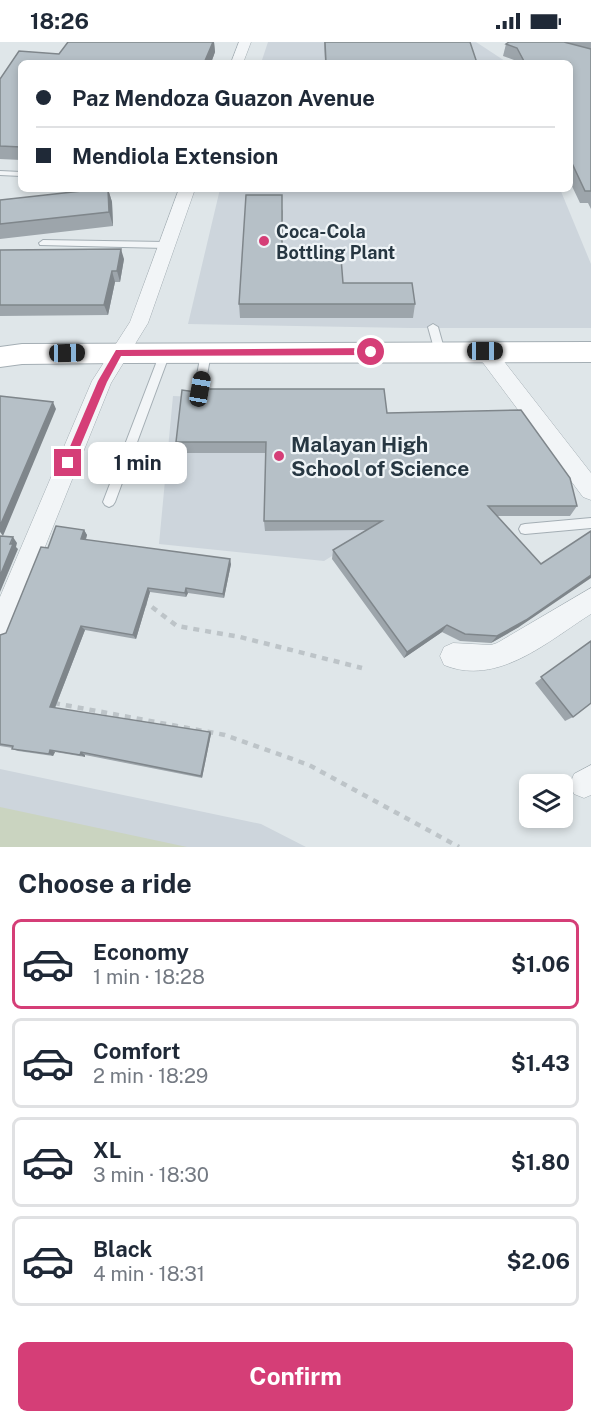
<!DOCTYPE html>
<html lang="en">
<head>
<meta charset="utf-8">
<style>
	body { margin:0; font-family:"Public Sans",sans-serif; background:#f6f6f7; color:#1f2937; height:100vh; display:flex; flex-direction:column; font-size:22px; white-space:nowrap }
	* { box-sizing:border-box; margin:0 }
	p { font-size:20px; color:#747a83 }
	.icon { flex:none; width:33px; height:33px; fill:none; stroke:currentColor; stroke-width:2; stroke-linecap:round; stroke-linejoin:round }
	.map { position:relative; height:805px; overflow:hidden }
	.panel { display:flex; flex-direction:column; background:#fff; flex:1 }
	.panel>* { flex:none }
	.top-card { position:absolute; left:18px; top:18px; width:555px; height:132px; border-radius:9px; box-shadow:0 3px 9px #0003; display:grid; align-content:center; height:132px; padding:0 18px; background:#fff }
	.controls { position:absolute; left:519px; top:732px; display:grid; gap:12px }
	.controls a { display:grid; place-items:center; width:54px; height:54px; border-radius:9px; background:#fff; box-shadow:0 3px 9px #0003; font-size:30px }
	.end { position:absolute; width:27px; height:27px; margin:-14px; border:8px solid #d53e77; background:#fff; box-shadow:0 0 0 3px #fff }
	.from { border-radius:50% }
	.bubble { position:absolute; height:42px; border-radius:9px; background:#fff; box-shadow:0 3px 9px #0003; font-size:20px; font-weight:700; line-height:42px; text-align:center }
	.car { position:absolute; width:18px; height:36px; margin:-18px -9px; border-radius:8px; box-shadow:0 0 4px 2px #0007; background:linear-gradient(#222 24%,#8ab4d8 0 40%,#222 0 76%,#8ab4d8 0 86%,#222 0) }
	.top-card b { display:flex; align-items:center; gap:21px; height:57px; font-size:22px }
	.top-card b+b { border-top:2px solid #e0e1e3 }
	.top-card i { width:15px; height:15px; background:#1f2937 }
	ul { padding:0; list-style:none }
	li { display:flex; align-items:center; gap:18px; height:90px; margin:0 12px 9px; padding:0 6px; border:3px solid #e0e1e3; border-radius:9px }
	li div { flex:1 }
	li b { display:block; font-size:22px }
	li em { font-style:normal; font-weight:700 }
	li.on { border-color:#d53e77 }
	li>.icon { width:54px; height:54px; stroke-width:1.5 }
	h2 { padding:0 18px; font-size:27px; line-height:72px }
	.button { display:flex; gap:12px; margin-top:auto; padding:12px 18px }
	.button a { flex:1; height:69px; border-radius:9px; background:#d53e77; color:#fff; font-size:24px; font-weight:700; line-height:69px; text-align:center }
	.status { display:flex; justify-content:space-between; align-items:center; height:42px; padding:0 30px; background:#fff; direction:ltr }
	.status svg { height:16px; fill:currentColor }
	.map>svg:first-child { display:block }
	.built { fill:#cdd5dc }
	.green { fill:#cad4c0 }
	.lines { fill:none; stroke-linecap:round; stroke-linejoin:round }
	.service-casing { stroke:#a4aeb4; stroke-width:2 }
	.minor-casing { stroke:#a4aeb4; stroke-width:1 }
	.secondary-casing { stroke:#a4aeb4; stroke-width:2 }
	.path { stroke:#bdc4c8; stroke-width:4.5; stroke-dasharray:6 6; stroke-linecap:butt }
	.service { fill:#f2f5f7; fill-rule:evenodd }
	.minor { fill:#f2f5f7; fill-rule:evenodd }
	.secondary { fill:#fff; fill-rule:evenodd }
	.wall { fill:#9da5ab }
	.shaded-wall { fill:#7f868b }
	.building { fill:#b6c0c7; stroke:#7f868b; stroke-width:1.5 }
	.route { fill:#d53e77 }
	.poi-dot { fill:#d53e77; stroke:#eff4f7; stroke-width:2 }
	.labels { text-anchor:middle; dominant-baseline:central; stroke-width:4.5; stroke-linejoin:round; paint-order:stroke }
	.far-poi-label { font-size:18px; font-weight:bold; fill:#273742; stroke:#eff4f7; text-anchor:start }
	.poi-label { font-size:21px; font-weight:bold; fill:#273742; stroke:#eff4f7; text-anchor:start }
</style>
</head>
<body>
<div class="status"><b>18:26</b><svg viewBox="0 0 49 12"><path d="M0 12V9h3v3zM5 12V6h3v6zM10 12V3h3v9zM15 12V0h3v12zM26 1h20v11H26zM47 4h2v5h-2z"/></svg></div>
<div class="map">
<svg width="591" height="805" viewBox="0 0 591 805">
	<rect width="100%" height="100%" fill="#dfe6e9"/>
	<path class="built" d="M268,0H476L508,21H261Z
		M220,147H560L591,222V286H410L188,282Z
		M173,354L198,355L397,474L324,519L159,502Z
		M0,727L261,782L306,805H0Z"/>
	<path class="green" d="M0,765L187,805H0Z"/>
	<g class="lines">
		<g class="service-casing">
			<path id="service" d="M0,129L21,130V134L0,133Z
				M43,198L165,200L169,203L165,206L40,203L39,201Z
				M433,282L438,285L445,310L440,314L435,310L428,285Z
				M165,307L170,311L115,460L113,463L109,465L105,463L103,460L160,311Z
				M206,307L211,311L203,355L198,359L193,355L201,311Z
				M591,476V486L525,492L521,491L519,487L521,483L525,482Z"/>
		</g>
		<g class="minor-casing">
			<path id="minor" d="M239,0H251L243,21H231Z
				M179,147H195L148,281L111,341L9,594L0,597V555L92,339L130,280Z
				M485,302L492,304L591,431V458L583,455L478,314L476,309L478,304Z
				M591,546V572C548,599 498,645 444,623L440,614L444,605L453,601L491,603L497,601Z
				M591,723V753L584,756L574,752L570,742L574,732Z"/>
		</g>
		<g class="secondary-casing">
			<path id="secondary" d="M591,300V320L119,321L22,322L0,325V305L22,302Z"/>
		</g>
		<path class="path" d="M141,561L148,562L177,584L240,595L362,626
			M54,661L225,693L309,723L459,805"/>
		<use href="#service" class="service"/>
		<use href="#minor" class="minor"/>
		<use href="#secondary" class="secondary"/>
	</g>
	<path class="wall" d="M68,0H214L215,10L211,21H21V118L0,117V37L19,9L59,12Z
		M324,0H470L477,21H325Z
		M509,0H591V167L588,161H580L570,140V21H516L514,18L503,14L506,2Z
		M108,147L112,160L113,184L0,197V158Z
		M283,167L282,216L343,241L415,262L413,276H240L239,262Z
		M0,208L124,217L120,240H115L108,273L0,274Z
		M196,350L387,371L577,464L570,474H497L519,585L491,601L460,599L442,590L404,616L332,517L333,508L366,488L265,489L264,479L266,411H179L176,400Z
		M84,488L87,493L86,498L231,522L224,556L188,551L186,555L150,550L136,597L85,588L55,666L211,692L202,736L85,713V715L55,710L53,714L18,709L12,707L13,706L0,704V593L6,591L48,506Z
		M591,599L573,675L565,679L535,641Z"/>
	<path class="shaded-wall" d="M213,0H214L215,10L211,21H204Z
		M108,147L112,160L113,184L109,170Z
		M121,207L124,217L120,240L117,229Z
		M112,229L115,240L108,273L104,263Z
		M53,360L56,367L3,494L0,490V484Z
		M84,488L87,493L84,502L81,497Z
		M13,495L17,501L16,505L18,507L0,550V534Z
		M230,517L231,522L224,556L223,552Z
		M591,533V536L519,585L491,601L497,594Z
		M148,546L150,550L136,597L133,593Z
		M186,546L188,551L186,555L185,551Z
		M447,583L442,590L404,616L407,610Z
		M81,584L85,588L54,668L50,665Z
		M210,690L211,692L202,736L201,734Z
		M50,708L55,710L53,714L49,712Z
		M81,710L85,713V715L80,713Z"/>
	<path class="building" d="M68,0H213L204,21H21V105L0,104V37L19,9L59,12Z
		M325,0H470L477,21H326Z
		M509,0H564L591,7V149H585L570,117V21H525L517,6L506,2Z
		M100,147H108L109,170L0,182V158Z
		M246,153H282V216H341L343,241H412L415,262H239Z
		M121,207L117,229H112L104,263H0V208Z
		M199,347H384L387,371L521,368L570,436L577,464H488L541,522L591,489V533L526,578L497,594L465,592L447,583L407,610L333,508L382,479H264L266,400H176L182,348L196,350Z
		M0,354L53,360L0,484Z
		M56,484L84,488L81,497L230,517L223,552L186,546L185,551L148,546L133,593L81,584L50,665L210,690L201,734L81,710L80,713L50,708L49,712L12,707L13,704L0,702V593L6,591L41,505L48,506Z
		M0,494L13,495L10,502H13L0,534Z
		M591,599V661L573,675L541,635Z"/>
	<path class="route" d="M371,306L375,310L371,313L121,314L107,340L72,424H65L63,421L98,339L116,308Z"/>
	<g class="poi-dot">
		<circle cx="264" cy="199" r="6"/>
		<circle cx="279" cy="414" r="6"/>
	</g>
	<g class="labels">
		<g class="far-poi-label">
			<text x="276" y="189">Coca-Cola<tspan x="276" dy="21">Bottling Plant</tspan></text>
		</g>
		<g class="poi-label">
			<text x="291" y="402">Malayan High<tspan x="291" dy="24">School of Science</tspan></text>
		</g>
	</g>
</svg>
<div class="controls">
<a><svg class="icon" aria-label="layers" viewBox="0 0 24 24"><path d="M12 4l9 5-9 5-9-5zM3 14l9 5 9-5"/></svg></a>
</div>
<i class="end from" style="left:371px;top:310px"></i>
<i class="end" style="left:68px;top:421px"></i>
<div class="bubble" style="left:88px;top:400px;width:99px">1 min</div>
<i class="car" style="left:485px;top:309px;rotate:90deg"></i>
<i class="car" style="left:67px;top:311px;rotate:89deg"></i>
<i class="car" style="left:200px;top:347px;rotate:10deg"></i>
<div class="top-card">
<b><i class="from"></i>Paz Mendoza Guazon Avenue</b>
<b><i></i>Mendiola Extension</b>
</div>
</div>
<section class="panel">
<h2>Choose a ride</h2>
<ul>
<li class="on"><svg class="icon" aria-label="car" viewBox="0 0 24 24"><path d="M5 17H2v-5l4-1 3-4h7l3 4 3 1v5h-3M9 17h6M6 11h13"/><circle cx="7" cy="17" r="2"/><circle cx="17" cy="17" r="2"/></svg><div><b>Economy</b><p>1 min · 18:28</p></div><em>$1.06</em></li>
<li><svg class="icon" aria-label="car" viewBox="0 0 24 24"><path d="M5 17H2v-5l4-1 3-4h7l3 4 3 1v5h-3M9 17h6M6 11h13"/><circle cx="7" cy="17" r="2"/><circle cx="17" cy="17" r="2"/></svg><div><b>Comfort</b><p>2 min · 18:29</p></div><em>$1.43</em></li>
<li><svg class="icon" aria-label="car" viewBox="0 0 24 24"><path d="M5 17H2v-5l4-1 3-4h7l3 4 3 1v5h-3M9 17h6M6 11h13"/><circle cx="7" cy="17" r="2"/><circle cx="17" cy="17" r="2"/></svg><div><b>XL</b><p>3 min · 18:30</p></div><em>$1.80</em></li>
<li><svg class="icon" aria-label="car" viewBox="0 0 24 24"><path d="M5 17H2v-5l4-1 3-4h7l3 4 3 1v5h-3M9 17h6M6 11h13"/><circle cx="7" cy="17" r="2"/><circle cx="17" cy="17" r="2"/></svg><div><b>Black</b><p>4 min · 18:31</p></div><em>$2.06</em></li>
</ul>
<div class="button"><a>Confirm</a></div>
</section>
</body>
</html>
